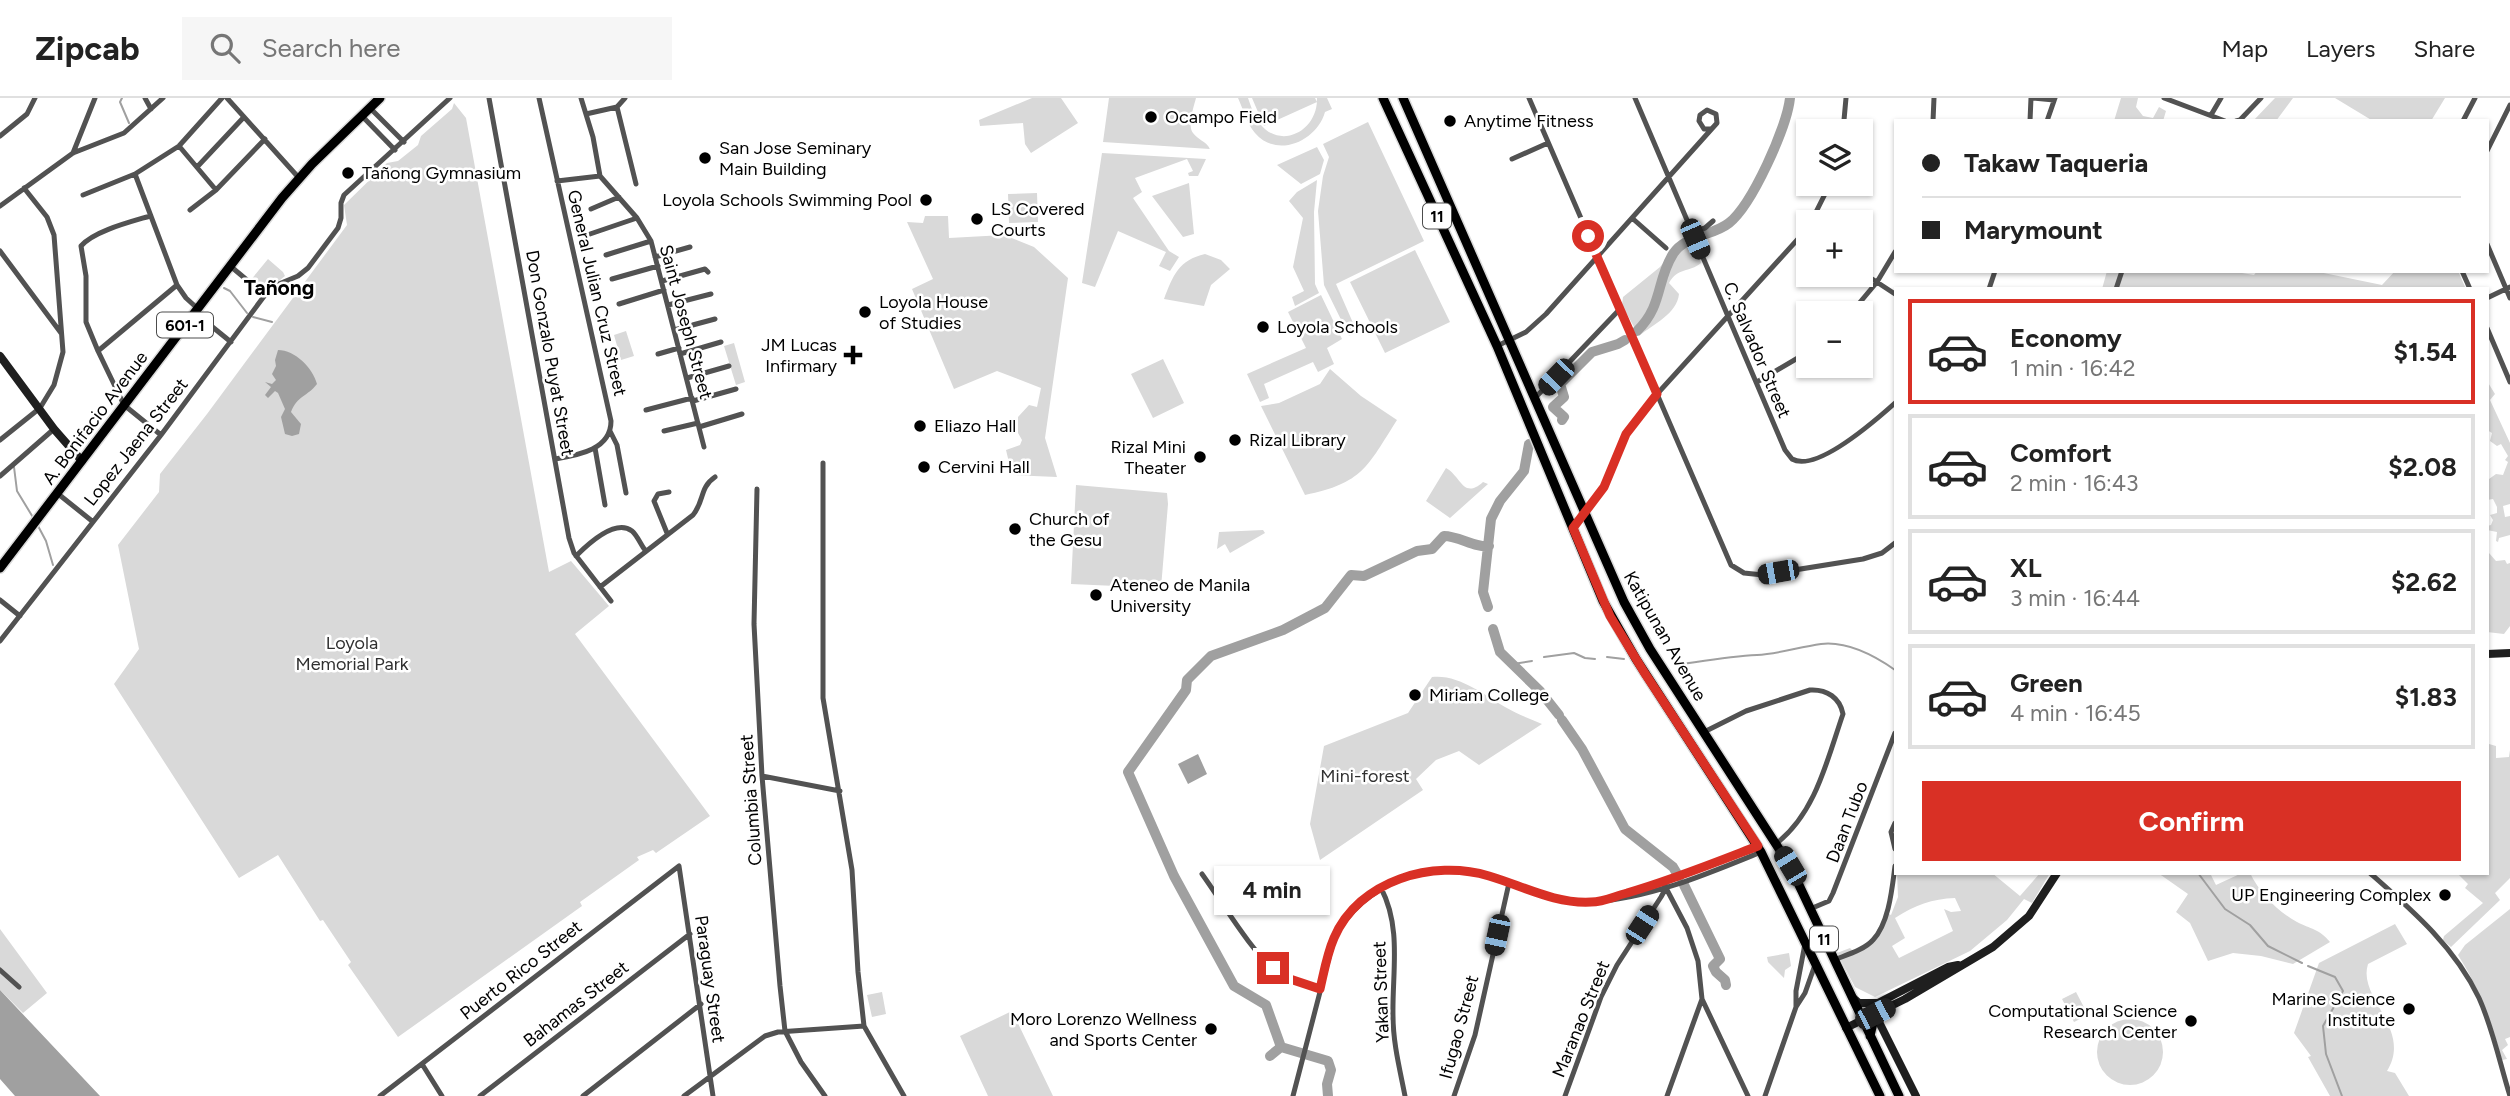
<!DOCTYPE html>
<html lang="en">
<head>
<meta charset="utf-8">
<style>
	body { margin:0; font-family:Figtree,sans-serif; background:#f6f6f6; color:#222; height:100vh; display:flex; flex-direction:column; font-size:26px; white-space:nowrap }
	* { box-sizing:border-box; margin:0 }
	p { font-size:23px; color:#767676 }
	.icon { flex:none; width:38px; height:38px; fill:none; stroke:currentColor; stroke-width:2; stroke-linecap:round; stroke-linejoin:round }
	.map { position:relative; flex:1; overflow:hidden }
	.details { position:absolute; left:1894px; top:189px; width:595px; height:588px; display:flex; flex-direction:column; background:#fff; border-radius:0px; box-shadow:0 2px 5px #0004 }
	.details>* { flex:none }
	.top-card { position:absolute; left:1894px; top:21px; width:595px; height:154px; border-radius:0px; box-shadow:0 2px 5px #0004; display:grid; align-content:center; height:154px; padding:0 28px; background:#fff }
	.controls { position:absolute; left:1796px; top:21px; display:grid; gap:14px }
	.controls a { display:grid; place-items:center; width:77px; height:77px; border-radius:0px; background:#fff; box-shadow:0 2px 5px #0004; font-size:35px }
	.end { position:absolute; width:32px; height:32px; margin:-16px; border:9px solid #d93025; background:#fff; box-shadow:0 0 0 4px #fff }
	.from { border-radius:50% }
	.bubble { position:absolute; height:49px; border-radius:0px; background:#fff; box-shadow:0 2px 5px #0004; font-size:23px; font-weight:700; line-height:49px; text-align:center }
	.car { position:absolute; width:21px; height:42px; margin:-21px -10px; border-radius:9px; box-shadow:0 0 5px 2px #0007; background:linear-gradient(#222 24%,#8ab4d8 0 40%,#222 0 76%,#8ab4d8 0 86%,#222 0) }
	.top-card b { display:flex; align-items:center; gap:24px; height:66px; font-size:26px }
	.top-card b+b { border-top:2px solid #e0e0e0 }
	.top-card i { width:18px; height:18px; background:#222 }
	ul { padding:12px 0 0; list-style:none }
	li { display:flex; align-items:center; gap:21px; height:105px; margin:0 14px 10px; padding:0 14px; border:4px solid #e0e0e0; border-radius:0px }
	li div { flex:1 }
	li b { display:block; font-size:26px }
	li em { font-style:normal; font-weight:700 }
	li.on { border-color:#d93025 }
	li>.icon { width:63px; height:63px; stroke-width:1.5 }
	.primary-button { display:flex; gap:14px; margin-top:auto; padding:14px 28px }
	.primary-button a { flex:1; height:80px; border-radius:0px; background:#d93025; color:#fff; font-size:28px; font-weight:700; line-height:80px; text-align:center }
	header { display:flex; align-items:center; gap:42px; box-sizing:border-box; height:98px; padding:0 35px; background:#fff; border-bottom:2px solid #e0e0e0 }
	header strong { font-size:33px }
	nav { display:flex; gap:38px; margin-inline-start:auto; font-size:24px }
	.search { width:490px; height:63px; background:#f6f6f6; display:flex; align-items:center; gap:18px; box-sizing:border-box; padding:0 24px; border-radius:0px; color:#767676; font-size:26px }
	.map>svg:first-child { display:block }
	.green { fill:#d9d9d9; fill-rule:evenodd }
	.water { fill:#a0a0a0 }
	.lines { fill:none; stroke-linecap:round; stroke-linejoin:round }
	.stream { stroke:#a0a0a0; stroke-width:2 }
	.river { stroke:#a0a0a0; stroke-width:10 }
	.primary-casing { stroke:#dbdbdb; stroke-width:12 }
	.street { stroke:#525252; stroke-width:5 }
	.secondary { stroke:#1f1f1f; stroke-width:8 }
	.primary { stroke:#000; stroke-width:9 }
	.route { stroke:#d93025; stroke-width:9 }
	.poi-dot { fill:#000; stroke:#fff; stroke-width:2.5 }
	.labels { text-anchor:middle; dominant-baseline:central; stroke-width:5; stroke-linejoin:round; paint-order:stroke }
	.shield { fill:#fff; stroke:#4c4c4c; stroke-width:2 }
	.shield-label { font-size:16px; font-weight:bold; fill:#000 }
	.poi-label { font-size:18px; fill:#000; stroke:#fff; text-anchor:start }
	.street-label { font-size:18px; fill:#000; stroke:#fff }
	.park-label { font-size:18px; fill:#303030; stroke:#fff }
	.quarter-label { font-size:21px; font-weight:bold; fill:#000; stroke:#fff }
</style>
</head>
<body>
<header>
<strong>Zipcab</strong>
<div class="search"><svg class="icon" aria-label="search" viewBox="0 0 24 24"><circle cx="10" cy="10" r="6"/><path d="M15 15l6 6"/></svg>Search here</div>
<nav><a>Map</a><a>Layers</a><a>Share</a></nav>
</header>
<div class="map">
<svg width="2510" height="998" viewBox="0 0 2510 998">
	<rect width="100%" height="100%" fill="#fff"/>
	<path class="green" d="M1032,0H1061L1078,25L1031,55L1025,46L1023,25L980,28L979,22Z
		M1109,0H1196C1194,8 1187,28 1193,35C1198,42 1206,43 1210,51L1103,44Z
		M1238,0H1248C1251,8 1254,19 1260,26C1281,52 1318,33 1317,0H1327L1332,11L1325,14C1317,43 1277,61 1255,35C1247,26 1243,11 1238,0Z
		M1252,0H1315L1317,4L1264,28Z
		M2121,0H2138L2136,9L2143,18L2153,20L2159,9L2166,13L2163,23H2114Z
		M2275,0H2293L2276,23H2253Z
		M2335,0H2445L2431,23H2373Z
		M454,5L466,20L549,474L571,463L609,508L575,536L710,718L656,755L653,752L637,759L639,762L580,804L582,808L398,939L348,867L351,864L323,822L320,823L278,757L239,780L114,586L139,551L118,447L159,394L160,376L207,316L347,127L344,107L387,65L398,63L418,47L421,38L452,11Z
		M1368,24L1424,143L1336,186L1357,234L1349,238L1324,187L1318,113L1323,78L1329,59L1323,46Z
		M1317,49L1324,62L1320,76L1301,86L1277,67Z
		M1102,55L1206,61L1198,78H1189L1188,75L1193,73L1187,61L1135,80L1142,94L1133,100L1169,153L1179,159L1170,173L1159,168L1166,154L1118,133L1095,189L1082,185Z
		M1317,82L1314,114L1315,186L1319,195L1295,208L1292,199L1304,193L1293,169L1303,120L1289,103L1297,94Z
		M1189,85L1194,136L1183,139L1152,98Z
		M1037,95L1038,124L1009,125L1008,96Z
		M925,118H948L949,140L1004,137L1034,149L1068,180L1045,340L1057,379L1012,377L1006,352L1020,347L1022,342L1018,335V319L1029,307L1037,309L1041,290L997,273L954,291L912,191L933,181L907,124L923,125Z
		M1683,140L1699,159L1701,165C1689,175 1678,169 1669,185L1679,196C1677,216 1653,226 1639,238L1622,207L1623,199L1660,169Z
		M1415,152L1450,224L1385,255L1350,184Z
		M1205,156L1221,162L1230,171L1211,187L1204,208L1164,201C1173,177 1179,162 1205,156Z
		M268,161L283,174L285,178L264,195L250,183Z
		M2107,173H2230L2254,177L2257,173H2314L2382,187L2395,173H2458L2466,191H2102Z
		M1321,197L1342,241L1327,250L1334,266L1318,274L1313,264L1264,286L1269,300L1260,304L1247,276L1306,250L1288,214Z
		M626,233L634,258L621,262L614,237Z
		M734,245L745,284L736,287L724,248Z
		M1163,261L1184,305L1153,320L1131,276Z
		M1330,271L1361,298L1397,322C1367,369 1363,385 1305,397L1261,308L1279,305L1320,286Z
		M2487,283L2495,296L2490,302L2510,345V406L2503,408L2505,419L2510,418V437L2499,440L2498,444L2496,443L2497,434L2487,432V428L2491,427L2493,422L2490,417L2497,415V409L2493,401L2487,402V378L2489,381L2496,376L2503,377L2508,364L2505,362L2508,358L2501,346L2497,348L2490,343L2492,335L2487,332Z
		M1446,370C1461,378 1463,402 1483,384L1488,386L1450,420L1426,403Z
		M1076,387L1167,395L1168,406L1161,490L1071,486Z
		M1263,432L1265,435L1230,455L1225,446L1217,451L1219,434Z
		M2487,455H2489L2496,463L2505,462L2507,466L2510,465V528L2504,536L2487,534Z
		M1432,579C1459,576 1484,597 1505,609C1517,616 1530,621 1542,626L1479,667L1459,653L1436,662L1416,681L1423,692L1320,762L1310,726L1324,648L1408,615Z
		M2487,635L2489,646L2496,648V660L2509,659L2510,652V780L2495,795L2500,802L2451,849L2443,842L2444,838L2483,805L2465,790L2468,786L2457,775H2487Z
		M1897,775H1992L2020,798L2040,775H2050L2032,805L2024,801L2007,822L1970,853L1875,899L1855,889L1837,855L1850,850L1855,855L1875,844L1877,832L1887,815L1891,817L1898,799ZM1955,800L1961,813L1951,814L1944,811L1953,833L1899,860L1892,848L1905,840L1895,820C1915,807 1932,801 1955,800Z
		M2158,775H2210L2216,787L2242,775H2250C2259,794 2278,814 2297,824C2310,831 2320,831 2330,844L2293,866L2261,858L2233,855L2208,863L2190,825L2176,814L2188,796Z
		M2510,811V939L2505,941L2508,947L2502,952L2507,961L2502,962C2492,925 2479,890 2458,857L2465,847Z
		M2395,826L2407,846L2368,866C2357,900 2413,931 2387,973L2395,975L2409,998H2330L2308,959L2311,958L2294,935L2319,865Z
		M0,831L47,895L23,915L0,892Z
		M1789,855L1791,868L1785,872L1784,880L1768,864L1767,859Z
		M882,894L886,916L872,919L867,897Z
		M2076,894L2088,917L2074,924L2062,901Z
		M1012,913L1053,998H988L960,938Z
		M2097 954a33 33 0 1 1 66 0a33 33 0 1 1-66 0Z"/>
	<path class="water" d="M278,252C295,252 313,270 317,286C308,298 297,298 291,314L301,326L299,336L292,338L285,336L281,319L285,311L278,295L275,293L268,300L265,297L271,289L265,284L272,286L276,282L272,276L276,268L275,262Z
		M1198,656L1207,676L1188,686L1178,666Z
		M0,892L100,998H15L0,981Z"/>
	<g class="lines">
		<path class="stream" d="M122,0L120,4L129,25
			M224,190L230,193L247,215
			M253,219L272,224
			M14,369L17,393L34,421
			M37,426L46,443L53,467
			M1544,559L1574,555L1585,560L1595,561
			M1607,559L1624,561
			M1513,566L1532,563
			M1677,567C1704,563 1730,558 1757,557C1778,556 1799,549 1821,546C1847,543 1875,558 1895,572
			M2198,775L2225,811L2250,827L2268,848L2302,865
			M2308,868L2335,879L2343,893L2323,928L2326,956L2342,998"/>
		<path class="river" d="M1637,233C1663,208 1656,183 1673,156C1685,137 1713,138 1729,125C1752,107 1787,29 1790,0
			M1562,322L1564,319L1553,309L1564,299L1560,286L1592,254L1618,246L1625,242
			M1488,509L1483,494L1491,421L1500,403L1524,373L1529,346
			M1493,531L1500,554L1540,593L1559,617
			M1562,622L1582,651L1625,731L1673,769L1679,779
			M1684,787L1720,861L1713,868L1716,874L1725,882L1726,887
			M1281,949L1328,963L1331,972L1327,986L1328,998
			M1270,958L1281,949L1266,907L1234,888L1174,778L1128,674L1186,592L1187,582L1211,558L1283,532L1325,510L1351,477L1364,478L1417,453L1432,451L1444,438C1459,438 1475,450 1489,448"/>
		<g class="primary-casing">
			<path id="primary" d="M1383,0L1497,248L1603,503L1636,561L1761,754L1880,998
				M1403,0L1624,504L1650,551L1790,768L1899,998
				M0,470L282,100L312,66L380,0
				M1870,938L1875,916"/>
		</g>
		<path class="street" d="M145,0L151,11
			M227,0L299,80
			M489,0L569,440L574,455L611,503
			M539,0L611,323C611,352 578,357 555,361
			M581,0L593,39L600,78L637,120L651,143L704,349
			M1529,0L1731,467L1744,475L1763,477L1863,461L1882,455L1895,445
			M1635,0L1785,352L1792,361C1816,375 1876,322 1895,305
			M2033,0L2054,2
			M2164,0L2225,23
			M617,9L636,86
			M370,10L404,44
			M586,16L617,9L625,0
			M2211,17L2221,0
			M362,18L395,52
			M1933,23L1934,0
			M2030,23L2031,0
			M2047,23L2055,0
			M2236,23L2240,22L2261,0
			M2463,23L2475,0
			M1843,33L1846,0
			M0,38L27,16L35,0
			M179,48L216,92
			M2487,53L2510,7
			M73,55L95,0
			M1512,61L1548,45
			M198,68L244,19
			M135,76L177,187L186,200L197,210
			M557,83L600,78
			M83,97L135,76L179,48L222,0
			M0,108L73,55L124,35L163,0
			M591,111L619,99
			M190,112L216,92L265,41
			M150,118C130,124 94,133 81,148L86,178V224L98,253L124,307L161,337
			M1632,120L1666,150
			M1811,124L1830,86
			M1692,134L1705,130L1713,123
			M590,136L637,120
			M2487,146L2510,200
			M0,153L61,235
			M606,157L651,143
			M655,159L690,149
			M229,167L265,197
			M1860,173L1895,196
			M2462,173L2470,191
			M612,181L658,168
			M662,183L705,171L708,174
			M1989,191L1995,173
			M2116,191L2122,173
			M2487,200L2510,189
			M619,206L664,192
			M668,207L711,196
			M194,214L231,244
			M1851,215L1877,184L1895,154
			M2487,230L2510,284
			M674,232L715,221
			M1497,248L1526,234L1546,216L1717,25L1716,16L1707,12L1700,17L1699,23L1704,31H1710
			M98,253L177,187
			M658,256L679,250
			M680,256L721,244
			M687,280L729,268
			M1757,284L1808,254
			M1534,301L1619,212
			M693,303L736,291
			M646,312L692,300
			M699,329L742,316
			M610,333L617,347L626,395
			M664,333L698,325
			M0,342L40,310L54,287L63,254L54,137L47,119L24,90
			M595,350L605,407
			M823,365V600L852,772L858,874L864,928L904,998
			M0,378L54,331
			M757,391L754,526L762,678L780,888L785,933L801,964L825,998
			M57,395L92,423
			M1573,430L1604,389L1626,336L1648,306L1808,130
			M667,435L654,403L658,396L669,394
			M576,458C587,447 615,420 632,433C637,437 641,447 645,452
			M600,489L693,417C705,402 699,390 715,379
			M0,502L20,518
			M0,543L161,337L265,197L274,188L298,178L308,170L338,130L341,120V105L344,97L450,0
			M1704,634L1746,613L1810,592C1827,591 1840,600 1843,616C1827,662 1816,714 1777,745
			M762,678L840,693
			M1895,725L1891,734L1895,751
			M2370,775C2412,812 2455,849 2479,900C2493,931 2500,966 2510,998
			M1202,776C1223,805 1251,854 1279,876C1289,884 1307,887 1319,891
			M1381,790C1402,830 1392,875 1393,918C1393,945 1400,972 1405,998
			M1666,790L1687,830L1698,863L1702,901L1748,998
			M1610,801L1685,777L1757,748
			M1810,811L1829,803L1833,795L1895,635
			M1834,862C1846,857 1864,852 1873,842C1889,825 1892,791 1895,768
			M0,872L19,889
			M1796,909L1805,895L1816,864
			M422,966L442,998
			M380,998L679,768L713,998
			M480,998L690,836
			M583,998L701,906
			M684,998L765,938L778,934L864,928
			M1293,998L1334,840C1364,785 1430,760 1490,778C1523,788 1556,807 1593,804C1651,800 1707,776 1761,754
			M1454,998L1475,937L1509,785
			M1565,998L1601,899L1617,867L1661,799L1666,790L1664,785
			M1667,998L1702,901
			M1765,998L1796,909V893L1805,846"/>
		<path class="secondary" d="M0,258L54,331L82,363
			M2487,556L2510,555
			M1852,899L1859,905H1878L1948,869L1958,867
			M1875,916L1916,998
			M1846,930L1905,901L1993,849L2029,818L2057,775"/>
		<use href="#primary" class="primary"/>
	</g>
	<g class="lines">
		<path class="route" d="M1273,870L1284,879L1320,891C1324,874 1327,856 1334,840C1359,782 1433,761 1489,778C1523,788 1555,806 1591,804C1604,804 1615,798 1627,795C1672,782 1714,765 1758,748L1644,574L1610,518L1573,430L1604,389L1626,336L1657,296L1588,138"/>
	</g>
	<g class="poi-dot">
		<circle cx="1151" cy="19" r="7"/>
		<circle cx="1450" cy="23" r="7"/>
		<circle cx="705" cy="60" r="7"/>
		<circle cx="348" cy="75" r="7"/>
		<circle cx="926" cy="102" r="7"/>
		<circle cx="977" cy="121" r="7"/>
		<circle cx="865" cy="214" r="7"/>
		<circle cx="1263" cy="229" r="7"/>
		<path d="M849.5 246.5h7v7h7v7h-7v7h-7v-7h-7v-7h7z"/>
		<circle cx="920" cy="328" r="7"/>
		<circle cx="1235" cy="342" r="7"/>
		<circle cx="1200" cy="359" r="7"/>
		<circle cx="924" cy="369" r="7"/>
		<circle cx="1015" cy="431" r="7"/>
		<circle cx="1096" cy="497" r="7"/>
		<circle cx="1415" cy="597" r="7"/>
		<circle cx="2445" cy="797" r="7"/>
		<circle cx="2409" cy="911" r="7"/>
		<circle cx="2191" cy="923" r="7"/>
		<circle cx="1211" cy="931" r="7"/>
	</g>
	<g class="labels">
		<g class="shield">
			<rect x="1423" y="105.5" width="28" height="25" rx="5"/>
			<rect x="157" y="214.5" width="56" height="25" rx="5"/>
			<rect x="1810" y="828.5" width="28" height="25" rx="5"/>
		</g>
		<g class="shield-label">
			<text x="1437" y="118">11</text>
			<text x="185" y="227">601-1</text>
			<text x="1824" y="841">11</text>
		</g>
		<g class="poi-label">
			<text x="1165" y="19">Ocampo Field</text>
			<text x="1464" y="23">Anytime Fitness</text>
			<text x="719" y="50">San Jose Seminary<tspan x="719" dy="21">Main Building</tspan></text>
			<text x="362" y="75">Tañong Gymnasium</text>
			<text x="912" y="102" text-anchor="end">Loyola Schools Swimming Pool</text>
			<text x="991" y="111">LS Covered<tspan x="991" dy="21">Courts</tspan></text>
			<text x="879" y="204">Loyola House<tspan x="879" dy="21">of Studies</tspan></text>
			<text x="1277" y="229">Loyola Schools</text>
			<text x="837" y="247" text-anchor="end">JM Lucas<tspan x="837" dy="21">Infirmary</tspan></text>
			<text x="934" y="328">Eliazo Hall</text>
			<text x="1249" y="342">Rizal Library</text>
			<text x="1186" y="349" text-anchor="end">Rizal Mini<tspan x="1186" dy="21">Theater</tspan></text>
			<text x="938" y="369">Cervini Hall</text>
			<text x="1029" y="421">Church of<tspan x="1029" dy="21">the Gesu</tspan></text>
			<text x="1110" y="487">Ateneo de Manila<tspan x="1110" dy="21">University</tspan></text>
			<text x="1429" y="597">Miriam College</text>
			<text x="2431" y="797" text-anchor="end">UP Engineering Complex</text>
			<text x="2395" y="901" text-anchor="end">Marine Science<tspan x="2395" dy="21">Institute</tspan></text>
			<text x="2177" y="913" text-anchor="end">Computational Science<tspan x="2177" dy="21">Research Center</tspan></text>
			<text x="1197" y="921" text-anchor="end">Moro Lorenzo Wellness<tspan x="1197" dy="21">and Sports Center</tspan></text>
		</g>
		<g class="street-label">
			<text transform="translate(597 195) rotate(77)">General Julian Cruz Street</text>
			<text transform="translate(686 224) rotate(75)">Saint Joseph Street</text>
			<text transform="translate(1757 252) rotate(67)">C. Salvador Street</text>
			<text transform="translate(550 255) rotate(80)">Don Gonzalo Puyat Street</text>
			<text transform="translate(95 320) rotate(-53)">A. Bonifacio Avenue</text>
			<text transform="translate(136 344) rotate(-52)">Lopez Jaena Street</text>
			<text transform="translate(1665 538) rotate(60)">Katipunan Avenue</text>
			<text transform="translate(751 702) rotate(-94)">Columbia Street</text>
			<text transform="translate(1847 724) rotate(-69)">Daan Tubo</text>
			<text transform="translate(521 872) rotate(-38)">Puerto Rico Street</text>
			<text transform="translate(710 881) rotate(82)">Paraguay Street</text>
			<text transform="translate(1381 894) rotate(-92)">Yakan Street</text>
			<text transform="translate(576 906) rotate(-38)">Bahamas Street</text>
			<text transform="translate(1581 921) rotate(-68)">Maranao Street</text>
			<text transform="translate(1459 929) rotate(-75)">Ifugao Street</text>
		</g>
		<g class="park-label">
			<text x="352" y="545">Loyola<tspan x="352" dy="21">Memorial Park</tspan></text>
			<text x="1365" y="678">Mini-forest</text>
		</g>
		<g class="quarter-label">
			<text x="279" y="189">Tañong</text>
		</g>
	</g>
</svg>
<div class="controls">
<a><svg class="icon" aria-label="layers" viewBox="0 0 24 24"><path d="M12 4l9 5-9 5-9-5zM3 14l9 5 9-5"/></svg></a>
<a>+</a>
<a>−</a>
</div>
<i class="end from" style="left:1588px;top:138px"></i>
<i class="end" style="left:1273px;top:870px"></i>
<div class="bubble" style="left:1214px;top:768px;width:116px">4 min</div>
<i class="car" style="left:1695px;top:141px;rotate:157deg"></i>
<i class="car" style="left:1556px;top:279px;rotate:224deg"></i>
<i class="car" style="left:1778px;top:474px;rotate:260deg"></i>
<i class="car" style="left:1790px;top:768px;rotate:329deg"></i>
<i class="car" style="left:1642px;top:827px;rotate:33deg"></i>
<i class="car" style="left:1497px;top:837px;rotate:192deg"></i>
<i class="car" style="left:1875px;top:916px;rotate:63deg"></i>
<div class="top-card">
<b><i class="from"></i>Takaw Taqueria</b>
<b><i></i>Marymount</b>
</div>
<section class="details">
<ul>
<li class="on"><svg class="icon" aria-label="car" viewBox="0 0 24 24"><path d="M5 17H2v-5l4-1 3-4h7l3 4 3 1v5h-3M9 17h6M6 11h13"/><circle cx="7" cy="17" r="2"/><circle cx="17" cy="17" r="2"/></svg><div><b>Economy</b><p>1 min · 16:42</p></div><em>$1.54</em></li>
<li><svg class="icon" aria-label="car" viewBox="0 0 24 24"><path d="M5 17H2v-5l4-1 3-4h7l3 4 3 1v5h-3M9 17h6M6 11h13"/><circle cx="7" cy="17" r="2"/><circle cx="17" cy="17" r="2"/></svg><div><b>Comfort</b><p>2 min · 16:43</p></div><em>$2.08</em></li>
<li><svg class="icon" aria-label="car" viewBox="0 0 24 24"><path d="M5 17H2v-5l4-1 3-4h7l3 4 3 1v5h-3M9 17h6M6 11h13"/><circle cx="7" cy="17" r="2"/><circle cx="17" cy="17" r="2"/></svg><div><b>XL</b><p>3 min · 16:44</p></div><em>$2.62</em></li>
<li><svg class="icon" aria-label="car" viewBox="0 0 24 24"><path d="M5 17H2v-5l4-1 3-4h7l3 4 3 1v5h-3M9 17h6M6 11h13"/><circle cx="7" cy="17" r="2"/><circle cx="17" cy="17" r="2"/></svg><div><b>Green</b><p>4 min · 16:45</p></div><em>$1.83</em></li>
</ul>
<div class="primary-button"><a>Confirm</a></div>
</section>
</div>
</body>
</html>
